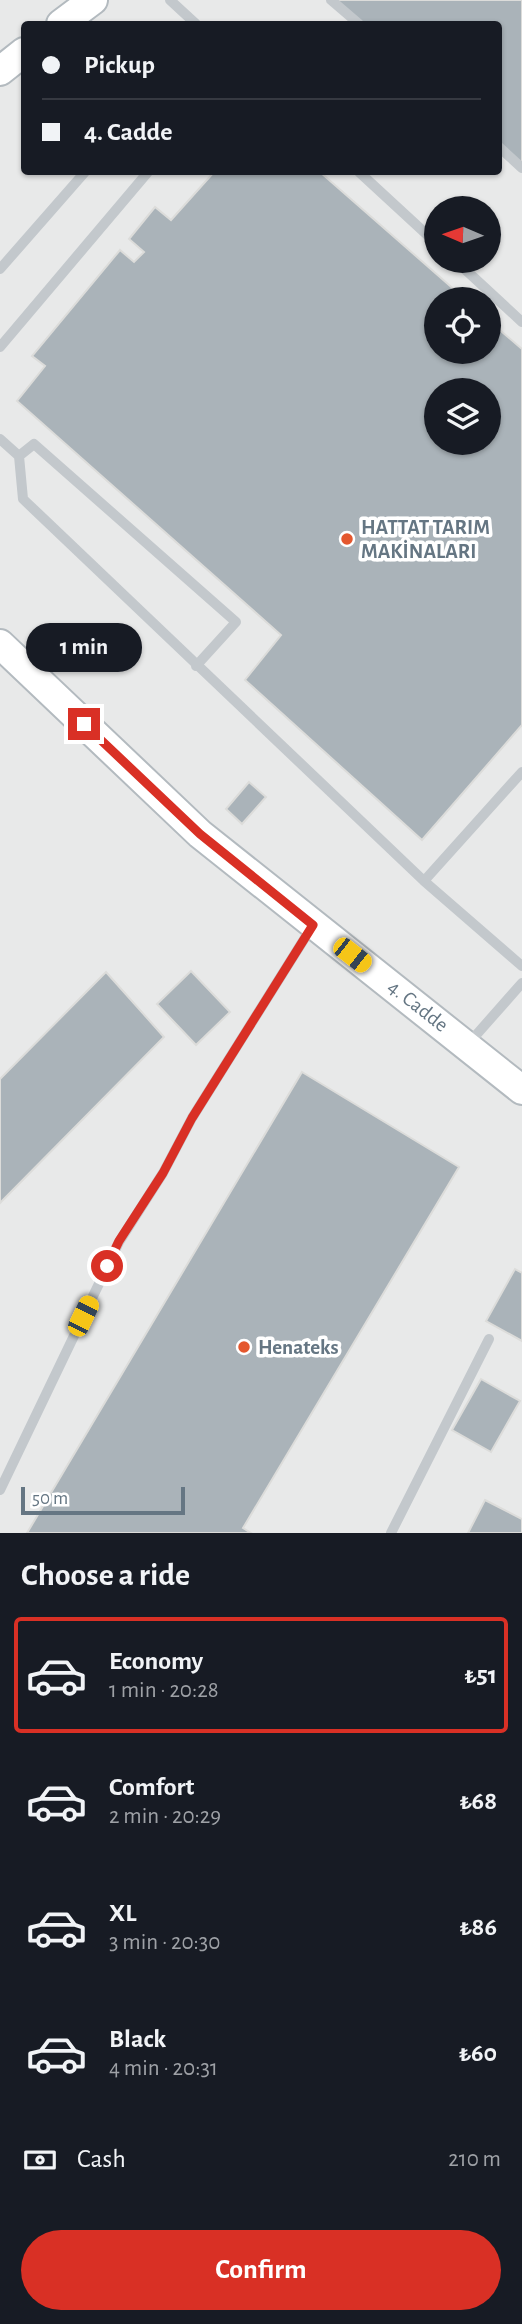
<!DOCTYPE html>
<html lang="en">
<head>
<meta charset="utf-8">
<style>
	body { margin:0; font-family:"Alegreya Sans",sans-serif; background:#242831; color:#f1f3f6; height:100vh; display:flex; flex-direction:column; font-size:26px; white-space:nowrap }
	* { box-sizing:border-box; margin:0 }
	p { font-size:23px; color:#9ea1a6 }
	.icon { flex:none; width:38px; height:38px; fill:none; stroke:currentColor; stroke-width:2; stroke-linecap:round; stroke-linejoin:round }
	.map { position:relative; height:1533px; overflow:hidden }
	.sheet { display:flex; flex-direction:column; background:#171b24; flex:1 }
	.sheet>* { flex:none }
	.top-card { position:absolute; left:21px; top:21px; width:481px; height:154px; border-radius:7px; box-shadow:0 2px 5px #0004; display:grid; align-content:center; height:154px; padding:0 21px; background:#171b24 }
	.needle { width:46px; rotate:272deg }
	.controls { position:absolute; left:424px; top:196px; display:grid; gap:14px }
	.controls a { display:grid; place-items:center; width:77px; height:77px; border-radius:50%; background:#171b24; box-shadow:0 2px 5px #0004; font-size:35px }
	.scale { position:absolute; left:21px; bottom:18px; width:164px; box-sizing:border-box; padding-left:7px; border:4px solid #657683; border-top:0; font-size:19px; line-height:24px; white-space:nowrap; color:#657683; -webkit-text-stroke:5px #fff; paint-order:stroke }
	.end { position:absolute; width:32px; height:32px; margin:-16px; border:9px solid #d93025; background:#fff; box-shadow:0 0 0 4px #fff }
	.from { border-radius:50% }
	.bubble { position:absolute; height:49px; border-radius:24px; background:#171b24; box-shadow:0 2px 5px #0004; font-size:23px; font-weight:700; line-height:49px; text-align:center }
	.car { position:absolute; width:21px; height:42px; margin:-21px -10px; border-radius:9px; box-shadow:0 0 5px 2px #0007; background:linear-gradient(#f5c518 24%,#345 0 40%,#f5c518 0 76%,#345 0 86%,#f5c518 0) }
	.top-card b { display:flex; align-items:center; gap:24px; height:66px; font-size:26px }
	.top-card b+b { border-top:2px solid #363941 }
	.top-card i { width:18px; height:18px; background:#f1f3f6 }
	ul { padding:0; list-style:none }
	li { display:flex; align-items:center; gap:21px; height:116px; margin:0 14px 10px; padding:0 7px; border:4px solid transparent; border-radius:7px }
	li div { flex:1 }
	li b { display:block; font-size:26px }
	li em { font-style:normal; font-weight:700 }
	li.active { border-color:#d93025 }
	li>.icon { width:63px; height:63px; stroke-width:1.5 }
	h2 { padding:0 21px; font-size:32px; line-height:84px }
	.pay { display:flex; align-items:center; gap:18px; height:77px; padding:0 21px; font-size:26px }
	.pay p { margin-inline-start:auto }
	.action { display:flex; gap:14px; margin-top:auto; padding:14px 21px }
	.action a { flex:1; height:80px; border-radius:42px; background:#d93025; color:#fff; font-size:28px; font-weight:700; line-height:80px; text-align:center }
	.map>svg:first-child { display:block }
	.built { fill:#e8e9e9; fill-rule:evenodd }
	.building { fill:#aab3b9; stroke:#dcdcda; stroke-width:2; fill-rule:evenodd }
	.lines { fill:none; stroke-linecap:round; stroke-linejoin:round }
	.secondary-casing { stroke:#b3babf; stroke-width:32 }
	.lane { stroke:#c3c8cc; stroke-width:10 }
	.secondary { stroke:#fff; stroke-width:28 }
	.route { stroke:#d93025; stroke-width:9 }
	.poi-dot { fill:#e4572e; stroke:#fff; stroke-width:2.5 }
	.labels { text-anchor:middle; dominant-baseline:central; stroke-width:7; stroke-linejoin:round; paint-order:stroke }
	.poi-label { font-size:21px; font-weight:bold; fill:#657683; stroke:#fff; text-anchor:start }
	.street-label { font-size:21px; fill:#657683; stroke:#fff }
</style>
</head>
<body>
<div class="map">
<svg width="522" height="1533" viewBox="0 0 522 1533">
	<rect width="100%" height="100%" fill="#fafaf8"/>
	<path class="built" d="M0,0H522V1533H0ZM24,24H499V172H24ZM436,208H488V261H436ZM436,299H488V352H436ZM436,390H488V443H436Z"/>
	<path class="building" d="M333,0H522V166L499,145V24H361Z
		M214,172H320L465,299H436V352H488V320L522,349V725L422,840L245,680L281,635L17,401L45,366L32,356L120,250L134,262L144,252L129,239L155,207L171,220ZM436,390H488V443H436Z
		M249,782L266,797L242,824L226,809Z
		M191,971L230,1012L196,1045L157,1004Z
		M106,972L164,1037L0,1203V1079Z
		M302,1072L459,1167L243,1528L251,1533H27Z
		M515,1269L522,1273V1341L486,1321Z
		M481,1379L520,1401L491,1452L452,1430Z
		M485,1500L522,1519V1533H468Z"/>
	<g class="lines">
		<g class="secondary-casing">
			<path id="secondary" d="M61,24L93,0
				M0,71L24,52
				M0,644L200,834L522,1090"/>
		</g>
		<path class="lane" d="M170,0L196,24
			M331,0L359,24
			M499,147L522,168
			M359,172L436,243
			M456,261L522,322
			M0,269L85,172
			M0,347L148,172
			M0,439L19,456L23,499L424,881L522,966
			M19,456L34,444L236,622L196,666
			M424,881L522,772
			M469,1046L477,1034L522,983
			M0,1490L119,1242L163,1173L192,1118L313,925
			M391,1533L489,1339"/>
		<use href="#secondary" class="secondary"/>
	</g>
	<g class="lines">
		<path class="route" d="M84,724L200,834L313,925L192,1118L163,1173L119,1241L107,1266"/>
	</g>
	<g class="poi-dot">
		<circle cx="347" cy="539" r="7"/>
		<circle cx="244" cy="1347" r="7"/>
	</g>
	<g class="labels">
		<g class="poi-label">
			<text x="361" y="527">HATTAT TARIM<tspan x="361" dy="24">MAKİNALARI</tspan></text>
			<text x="258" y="1347">Henateks</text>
		</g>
		<g class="street-label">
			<text transform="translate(418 1006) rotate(38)">4. Cadde</text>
		</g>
	</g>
</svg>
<div class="controls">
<a><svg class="needle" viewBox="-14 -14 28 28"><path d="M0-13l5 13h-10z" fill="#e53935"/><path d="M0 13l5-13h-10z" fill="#9ea1a6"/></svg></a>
<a><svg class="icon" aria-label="locate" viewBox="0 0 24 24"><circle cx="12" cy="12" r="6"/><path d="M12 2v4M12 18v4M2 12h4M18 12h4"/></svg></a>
<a><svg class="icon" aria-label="layers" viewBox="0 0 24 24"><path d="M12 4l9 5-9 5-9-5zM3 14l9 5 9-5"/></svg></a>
</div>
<div class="scale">50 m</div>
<i class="end from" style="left:107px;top:1266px"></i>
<i class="end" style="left:84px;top:724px"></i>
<div class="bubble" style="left:26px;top:623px;width:116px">1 min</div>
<i class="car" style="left:352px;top:955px;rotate:128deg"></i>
<i class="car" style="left:83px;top:1316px;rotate:26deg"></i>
<div class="top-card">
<b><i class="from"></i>Pickup</b>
<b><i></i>4. Cadde</b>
</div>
</div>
<section class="sheet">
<h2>Choose a ride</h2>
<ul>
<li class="active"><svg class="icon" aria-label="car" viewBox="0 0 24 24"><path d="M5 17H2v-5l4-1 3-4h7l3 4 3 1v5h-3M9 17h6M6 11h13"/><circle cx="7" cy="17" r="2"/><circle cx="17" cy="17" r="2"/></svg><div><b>Economy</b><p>1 min · 20:28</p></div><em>₺51</em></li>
<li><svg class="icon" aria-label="car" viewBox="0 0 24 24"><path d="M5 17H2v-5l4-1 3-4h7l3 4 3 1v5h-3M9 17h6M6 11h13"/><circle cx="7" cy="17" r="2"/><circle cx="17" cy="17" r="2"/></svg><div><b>Comfort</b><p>2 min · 20:29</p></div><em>₺68</em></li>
<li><svg class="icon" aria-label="car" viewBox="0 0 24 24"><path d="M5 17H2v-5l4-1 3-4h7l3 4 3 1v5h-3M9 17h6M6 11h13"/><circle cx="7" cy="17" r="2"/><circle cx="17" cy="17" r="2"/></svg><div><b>XL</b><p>3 min · 20:30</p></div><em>₺86</em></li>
<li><svg class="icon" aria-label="car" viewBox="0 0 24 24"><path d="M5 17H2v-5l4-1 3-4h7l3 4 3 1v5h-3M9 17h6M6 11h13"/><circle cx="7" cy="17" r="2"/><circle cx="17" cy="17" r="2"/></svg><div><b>Black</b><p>4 min · 20:31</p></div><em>₺60</em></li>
</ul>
<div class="pay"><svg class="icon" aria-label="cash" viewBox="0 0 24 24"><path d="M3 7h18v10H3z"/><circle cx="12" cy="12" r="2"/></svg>Cash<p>210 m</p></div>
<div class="action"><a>Confirm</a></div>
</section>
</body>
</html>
